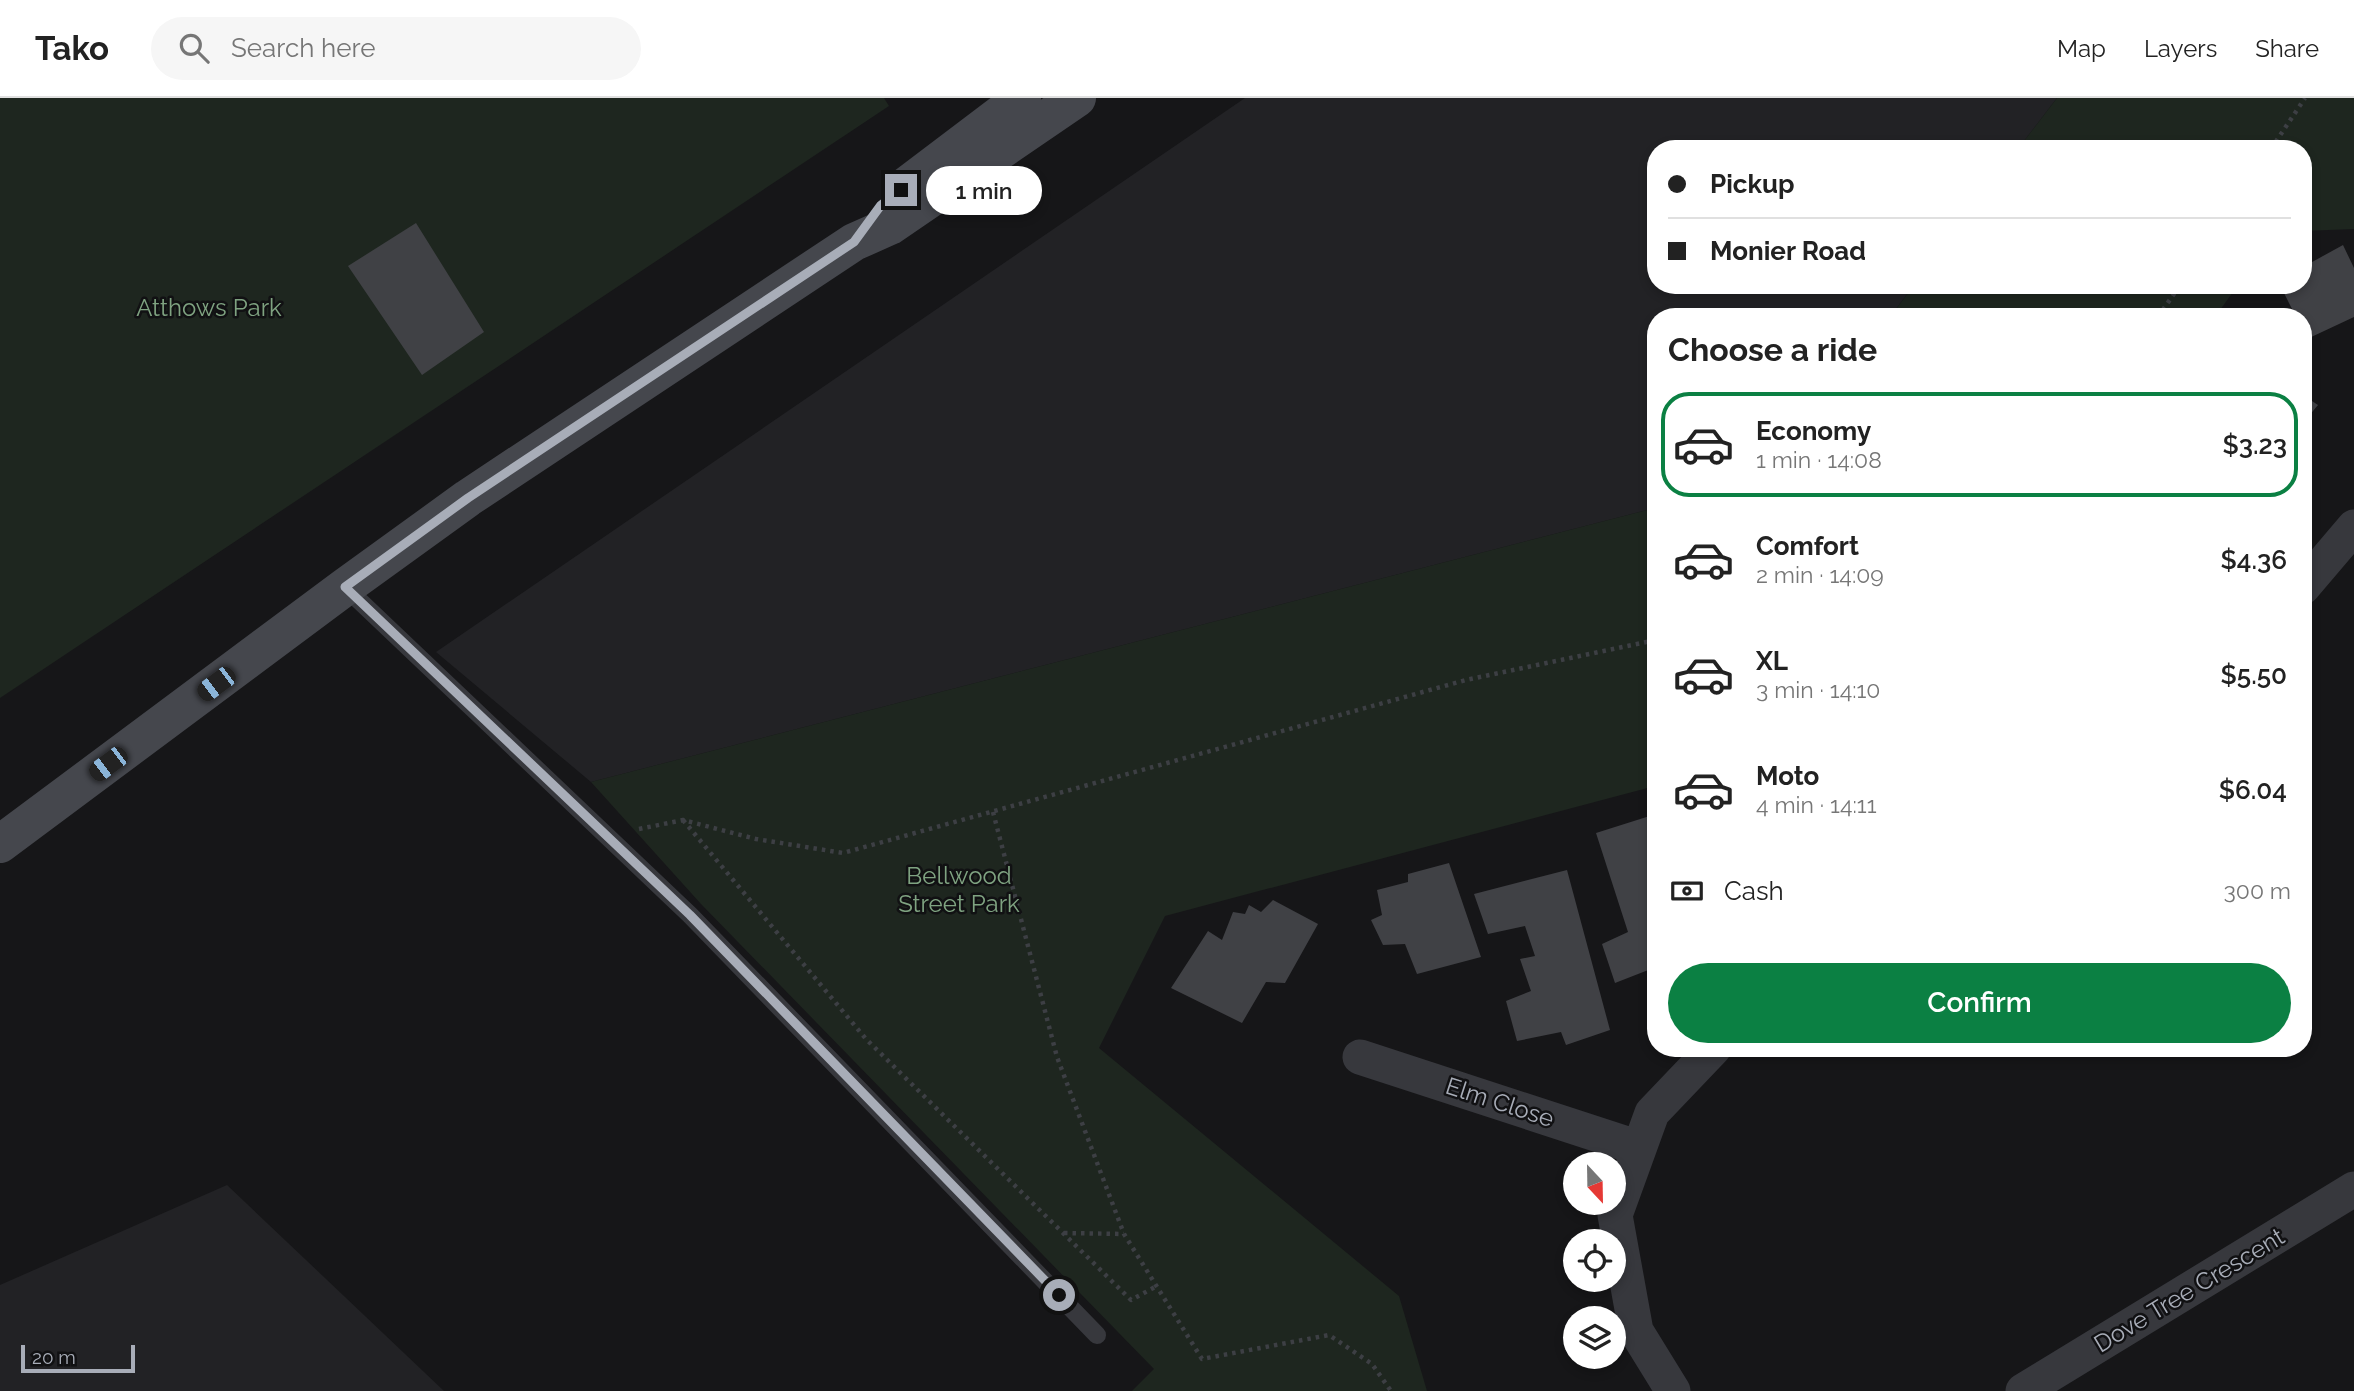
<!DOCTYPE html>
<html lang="en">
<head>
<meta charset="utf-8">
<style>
	body { margin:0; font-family:Raleway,sans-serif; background:#f6f6f6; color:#222; height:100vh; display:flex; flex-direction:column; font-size:26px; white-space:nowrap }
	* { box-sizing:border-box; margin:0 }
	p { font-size:23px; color:#767676 }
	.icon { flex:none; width:38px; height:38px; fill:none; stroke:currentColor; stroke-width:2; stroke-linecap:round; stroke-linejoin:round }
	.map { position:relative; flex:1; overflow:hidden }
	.sheet { position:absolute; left:1647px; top:210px; width:665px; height:749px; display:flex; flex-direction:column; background:#fff; border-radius:28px; box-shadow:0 4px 10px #0003 }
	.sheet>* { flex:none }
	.top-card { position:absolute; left:1647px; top:42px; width:665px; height:154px; border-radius:28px; box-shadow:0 4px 10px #0003; display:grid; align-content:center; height:154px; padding:0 21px; background:#fff }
	.needle { width:46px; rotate:158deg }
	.tools { position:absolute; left:1563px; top:1054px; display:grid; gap:14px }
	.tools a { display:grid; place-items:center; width:63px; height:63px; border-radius:50%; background:#fff; box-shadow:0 4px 10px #0003; font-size:35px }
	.scale { position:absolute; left:21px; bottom:18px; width:114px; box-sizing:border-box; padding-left:7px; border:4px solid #a8adb8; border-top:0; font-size:19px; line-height:24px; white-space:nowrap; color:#a8adb8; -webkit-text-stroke:5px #111113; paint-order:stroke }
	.end { position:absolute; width:32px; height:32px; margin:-16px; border:9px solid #a8adb8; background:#111; box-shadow:0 0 0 4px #111 }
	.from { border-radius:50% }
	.bubble { position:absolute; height:49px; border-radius:24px; background:#fff; box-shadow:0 4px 10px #0003; font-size:23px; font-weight:600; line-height:49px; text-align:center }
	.car { position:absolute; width:21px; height:42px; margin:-21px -10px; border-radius:9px; box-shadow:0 0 5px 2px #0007; background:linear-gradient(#222 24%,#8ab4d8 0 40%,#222 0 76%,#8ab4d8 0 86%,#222 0) }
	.top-card b { display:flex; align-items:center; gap:24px; height:66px; font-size:26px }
	.top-card b+b { border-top:2px solid #e0e0e0 }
	.top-card i { width:18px; height:18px; background:#222 }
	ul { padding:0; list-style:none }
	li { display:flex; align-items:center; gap:21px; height:105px; margin:0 14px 10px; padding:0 7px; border:4px solid transparent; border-radius:28px }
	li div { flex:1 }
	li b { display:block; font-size:26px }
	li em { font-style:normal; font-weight:600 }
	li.active { border-color:#0b8043 }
	li>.icon { width:63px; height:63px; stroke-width:1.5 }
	h2 { padding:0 21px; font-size:32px; line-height:84px }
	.pay { display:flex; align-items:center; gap:18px; height:77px; padding:0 21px; font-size:26px }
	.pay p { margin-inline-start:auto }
	.button { display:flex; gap:14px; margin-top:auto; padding:14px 21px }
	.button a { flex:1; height:80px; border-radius:42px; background:#0b8043; color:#fff; font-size:28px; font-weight:600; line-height:80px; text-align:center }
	header { display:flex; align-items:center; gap:42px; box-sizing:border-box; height:98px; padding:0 35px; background:#fff; border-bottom:2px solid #e0e0e0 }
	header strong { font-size:33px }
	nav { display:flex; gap:38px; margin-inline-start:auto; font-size:24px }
	.search { width:490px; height:63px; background:#f6f6f6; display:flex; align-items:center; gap:18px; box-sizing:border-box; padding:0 24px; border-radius:38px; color:#767676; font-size:26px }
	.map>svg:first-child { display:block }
	.built { fill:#222225 }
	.green { fill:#1e261f }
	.building { fill:#404145 }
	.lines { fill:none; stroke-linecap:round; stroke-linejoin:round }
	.path { stroke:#3d3f44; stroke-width:4.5; stroke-dasharray:3.5 5; stroke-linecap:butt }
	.service { stroke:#37383d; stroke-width:18 }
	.minor { stroke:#37383d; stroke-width:35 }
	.secondary { stroke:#45474d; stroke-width:38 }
	.route { stroke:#a8adb8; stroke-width:9 }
	.labels { text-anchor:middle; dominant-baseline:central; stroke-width:5; stroke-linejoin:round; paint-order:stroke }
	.park-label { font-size:24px; fill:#7fa381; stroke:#111113 }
	.street-label { font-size:24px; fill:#a8adb8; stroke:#111113 }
</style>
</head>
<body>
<header>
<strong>Tako</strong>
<div class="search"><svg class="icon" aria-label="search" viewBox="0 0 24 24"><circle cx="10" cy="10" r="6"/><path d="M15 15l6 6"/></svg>Search here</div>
<nav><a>Map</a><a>Layers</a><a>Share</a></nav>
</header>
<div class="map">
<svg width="2354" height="1293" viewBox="0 0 2354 1293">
	<rect width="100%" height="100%" fill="#161618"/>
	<path class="built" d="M1245,0H2057L2018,51H1656V187H1914L1890,219H1656L1655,410L591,684L436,554Z
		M227,1087L444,1293H0V1187Z"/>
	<path class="green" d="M0,0H884L889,8L0,600Z
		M2057,0H2354V131L2303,133V51H2018Z
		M1914,187H2238L2215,219H1890Z
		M1655,410V688L1165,818L1099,950L1399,1198L1427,1293H1132L1154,1271L701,806L591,684Z"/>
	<path class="building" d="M416,125L484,234L422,277L348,168Z
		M2343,147L2354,170V219L2307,241L2303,232V219H2296L2280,187H2303V169Z
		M2303,297L2318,307L2303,325Z
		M1656,716V869L1615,885L1602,846L1628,834L1596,735Z
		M1449,765L1481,859L1417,876L1405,846L1383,847L1371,822L1382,817L1377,792L1408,784V776Z
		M1567,772L1610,932L1566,947L1561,934L1517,943L1506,903L1531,893L1520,861L1535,858L1525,828L1488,836L1474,796Z
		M1273,802L1318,826L1285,885L1266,884L1242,925L1171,890L1208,833L1222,842L1233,814L1245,816L1249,807L1261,814Z"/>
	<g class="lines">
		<path class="path" d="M2271,51L2305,0
			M2158,219L2180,187
			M993,714L1057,959L1124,1136L1202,1261L1329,1237L1372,1266L1391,1293
			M683,722L866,941L1131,1202L1157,1188
			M639,731L683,722L756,741L843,755L1466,582L1656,542
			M1064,1135L1124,1136"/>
		<path class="service" d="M345,489L690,817L1097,1237"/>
		<path class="minor" d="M2303,489L2354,429
			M1360,959L1639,1050
			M1673,1293L1636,1233L1615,1117L1652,1015L1714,950
			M2023,1293L2354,1091"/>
		<path class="secondary" d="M902,91L1022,0
			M0,746L345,489L468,400L854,144L890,128L1077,0"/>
	</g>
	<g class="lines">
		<path class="route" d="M901,92L881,107L854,144L468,400L345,489L690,817L1059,1197"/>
	</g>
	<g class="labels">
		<g class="park-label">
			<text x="209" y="209">Atthows Park</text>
			<text x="959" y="777">Bellwood<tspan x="959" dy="28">Street Park</tspan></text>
		</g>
		<g class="street-label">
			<text transform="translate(1500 1004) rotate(18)">Elm Close</text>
			<text transform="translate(2189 1192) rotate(-31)">Dove Tree Crescent</text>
		</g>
	</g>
</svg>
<div class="tools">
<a><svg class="needle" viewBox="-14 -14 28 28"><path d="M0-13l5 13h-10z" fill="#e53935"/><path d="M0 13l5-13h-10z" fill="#767676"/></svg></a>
<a><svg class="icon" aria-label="locate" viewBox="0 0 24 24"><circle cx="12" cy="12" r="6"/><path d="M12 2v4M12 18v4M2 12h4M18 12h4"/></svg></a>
<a><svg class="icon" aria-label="layers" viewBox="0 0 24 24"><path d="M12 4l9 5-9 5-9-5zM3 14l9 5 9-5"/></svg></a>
</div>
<div class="scale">20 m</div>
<i class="end from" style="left:1059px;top:1197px"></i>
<i class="end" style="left:901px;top:92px"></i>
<div class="bubble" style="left:926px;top:68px;width:116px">1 min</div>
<i class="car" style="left:216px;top:586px;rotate:233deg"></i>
<i class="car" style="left:108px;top:666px;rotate:233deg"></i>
<div class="top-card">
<b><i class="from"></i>Pickup</b>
<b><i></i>Monier Road</b>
</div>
<section class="sheet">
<h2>Choose a ride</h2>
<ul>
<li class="active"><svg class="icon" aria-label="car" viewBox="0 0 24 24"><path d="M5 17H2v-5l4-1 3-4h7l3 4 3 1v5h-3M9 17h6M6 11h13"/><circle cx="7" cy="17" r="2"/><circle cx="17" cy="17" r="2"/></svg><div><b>Economy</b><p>1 min · 14:08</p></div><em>$3.23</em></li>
<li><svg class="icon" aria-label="car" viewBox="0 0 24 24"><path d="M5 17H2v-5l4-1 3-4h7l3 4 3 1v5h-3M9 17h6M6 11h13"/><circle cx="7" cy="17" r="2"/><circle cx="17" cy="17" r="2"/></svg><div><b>Comfort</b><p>2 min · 14:09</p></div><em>$4.36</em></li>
<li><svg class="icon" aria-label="car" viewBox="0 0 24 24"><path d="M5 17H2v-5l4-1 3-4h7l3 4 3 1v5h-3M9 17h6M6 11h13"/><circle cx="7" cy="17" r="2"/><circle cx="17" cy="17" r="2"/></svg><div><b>XL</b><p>3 min · 14:10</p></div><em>$5.50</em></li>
<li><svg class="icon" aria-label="car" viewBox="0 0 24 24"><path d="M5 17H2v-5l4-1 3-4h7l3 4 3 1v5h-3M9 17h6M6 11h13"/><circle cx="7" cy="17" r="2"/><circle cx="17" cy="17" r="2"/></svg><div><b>Moto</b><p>4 min · 14:11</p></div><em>$6.04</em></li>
</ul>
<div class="pay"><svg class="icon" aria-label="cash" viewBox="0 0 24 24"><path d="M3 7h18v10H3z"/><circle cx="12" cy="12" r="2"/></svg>Cash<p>300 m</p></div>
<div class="button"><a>Confirm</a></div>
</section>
</div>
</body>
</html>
